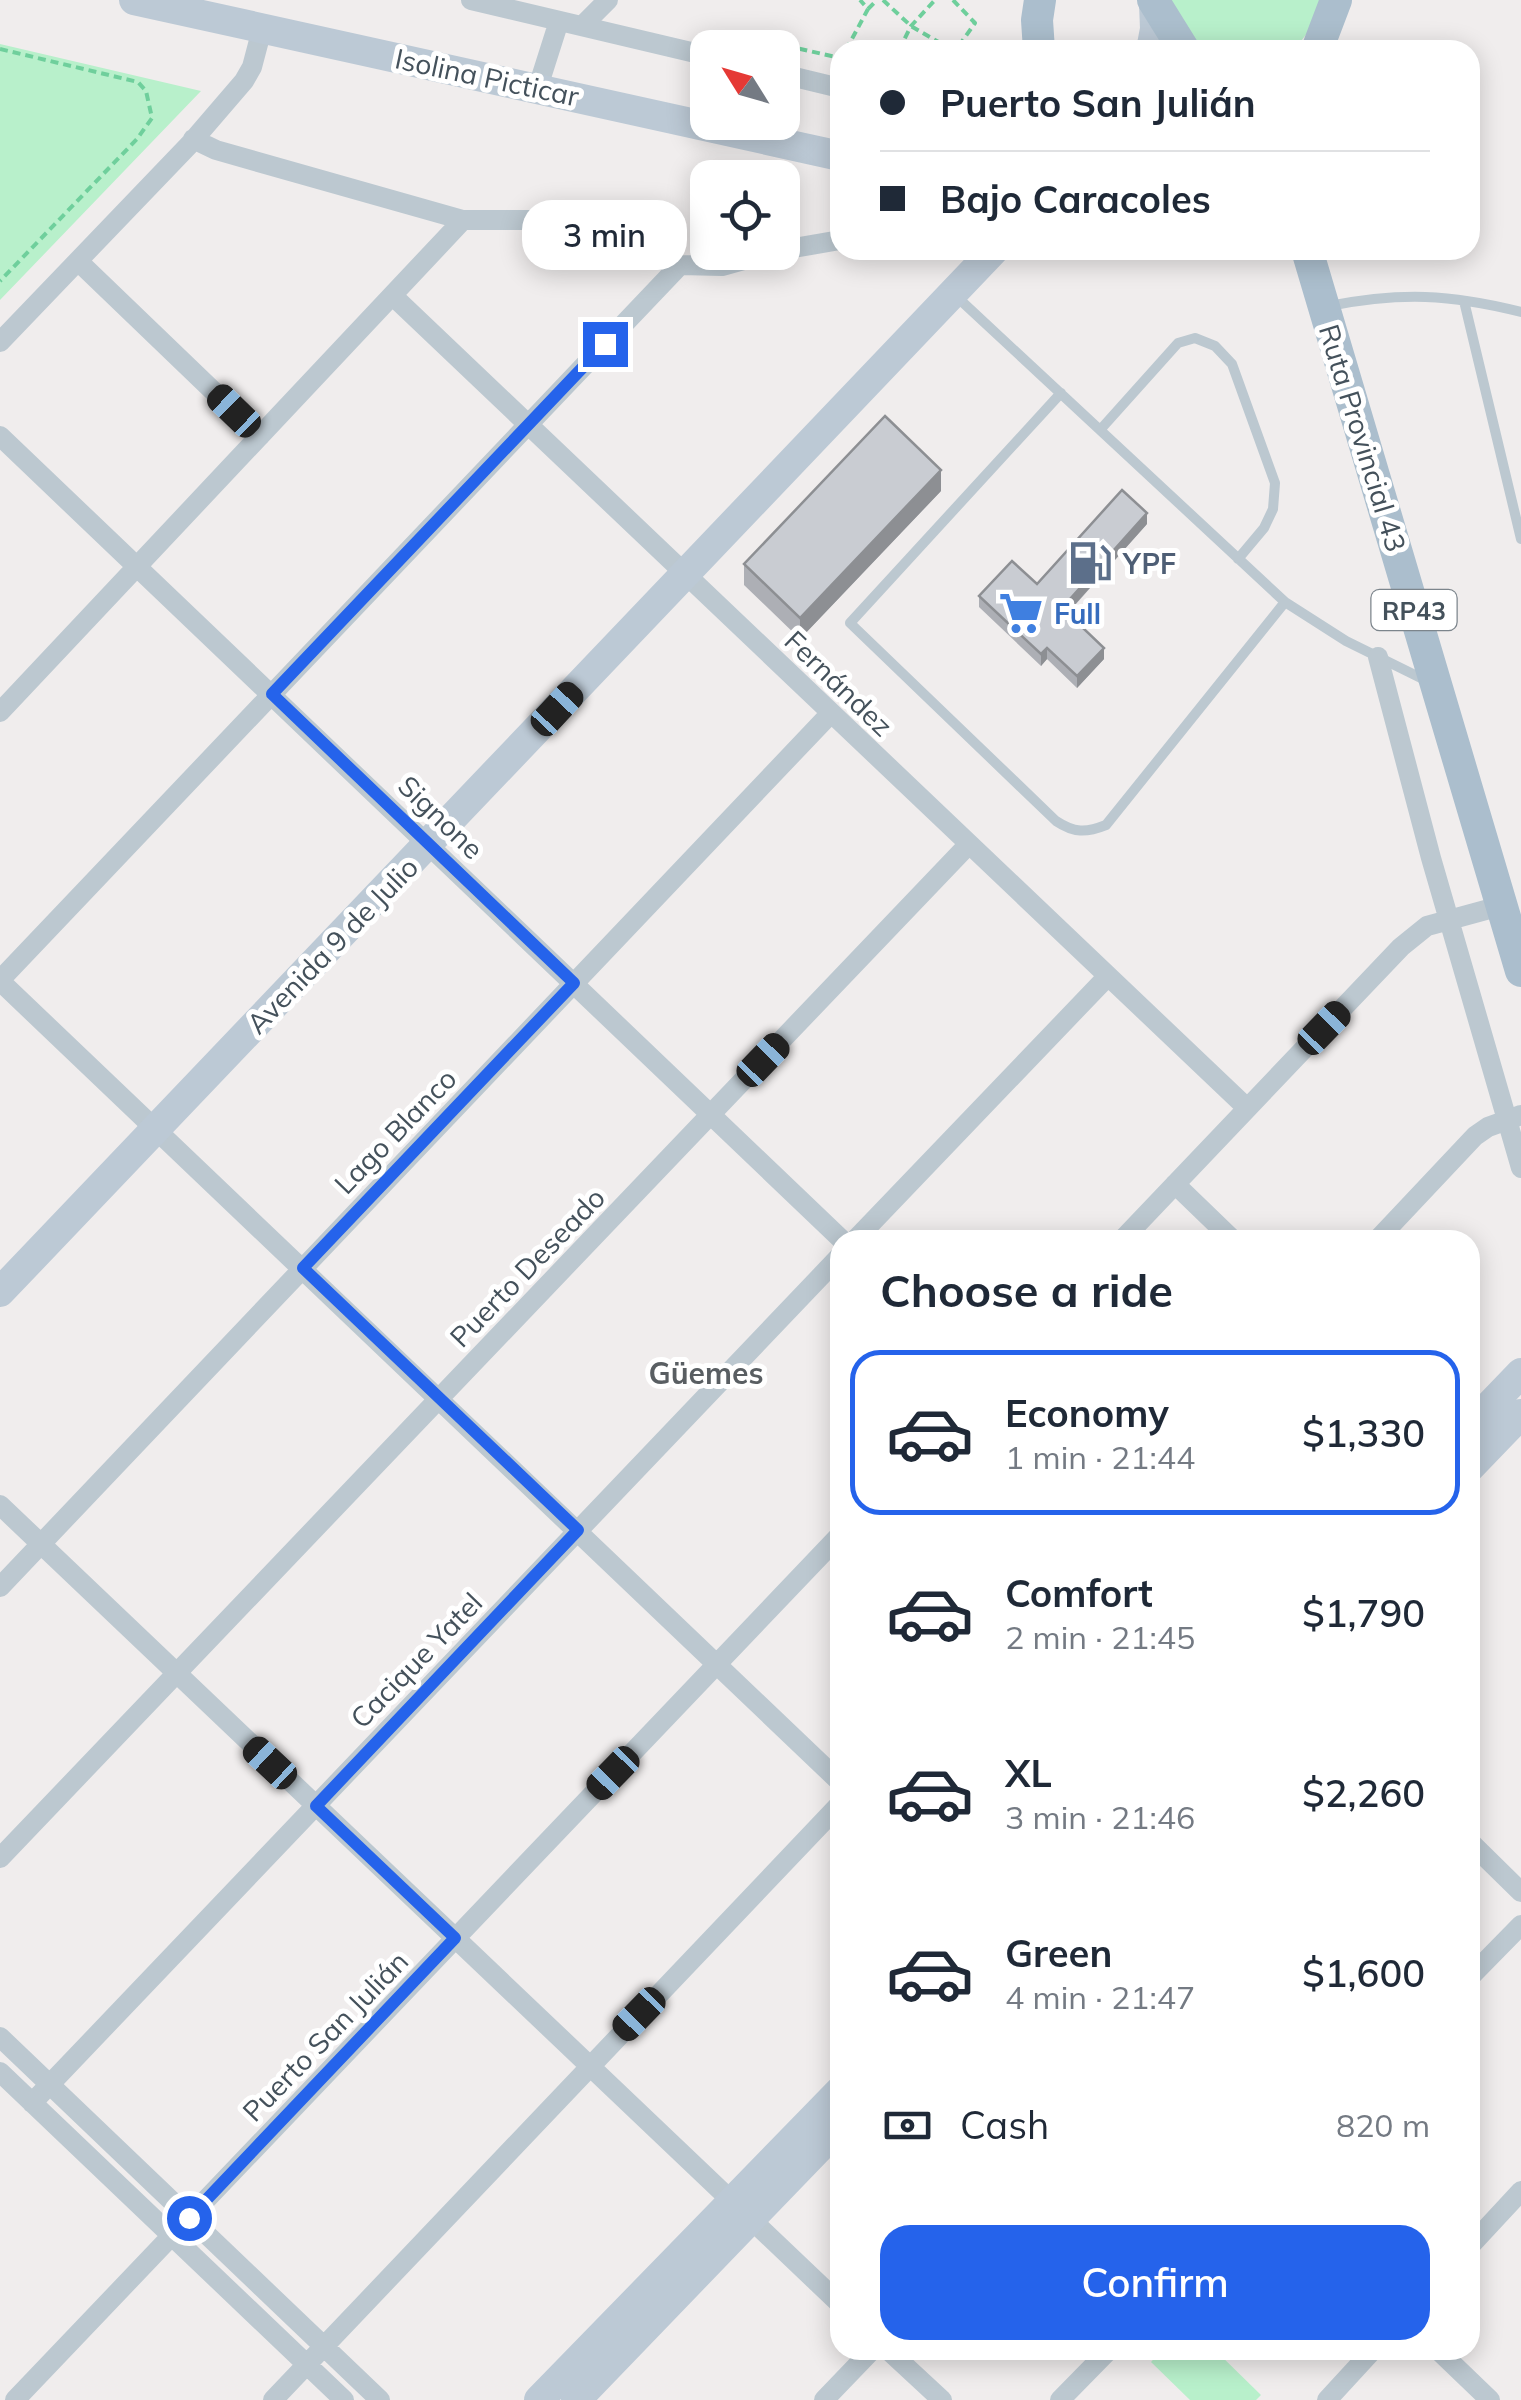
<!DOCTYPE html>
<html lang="en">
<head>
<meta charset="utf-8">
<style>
	body { margin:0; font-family:Mulish,sans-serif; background:#f6f6f7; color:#1f2937; height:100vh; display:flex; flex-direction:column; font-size:38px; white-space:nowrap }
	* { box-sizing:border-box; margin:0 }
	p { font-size:32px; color:#747a83 }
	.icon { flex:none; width:55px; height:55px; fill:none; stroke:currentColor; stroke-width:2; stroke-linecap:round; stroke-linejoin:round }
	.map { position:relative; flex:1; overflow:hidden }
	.drawer { position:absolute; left:830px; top:1230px; width:650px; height:1130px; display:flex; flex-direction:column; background:#fff; border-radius:30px; box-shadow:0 5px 25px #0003 }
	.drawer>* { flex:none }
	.hud { position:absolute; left:830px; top:40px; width:650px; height:220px; border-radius:30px; box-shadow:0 5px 25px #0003; display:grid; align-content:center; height:220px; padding:0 50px; background:#fff }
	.needle { width:65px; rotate:307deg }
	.controls { position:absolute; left:690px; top:30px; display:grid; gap:20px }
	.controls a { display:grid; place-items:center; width:110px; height:110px; border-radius:20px; background:#fff; box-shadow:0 5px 25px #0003; font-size:50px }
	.end { position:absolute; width:45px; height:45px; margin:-22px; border:12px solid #2563eb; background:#fff; box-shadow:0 0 0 5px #fff }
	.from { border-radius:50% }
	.bubble { position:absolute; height:70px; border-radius:30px; background:#fff; box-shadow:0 5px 25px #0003; font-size:32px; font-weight:600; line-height:70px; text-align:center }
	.car { position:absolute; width:30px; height:60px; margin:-30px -15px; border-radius:12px; box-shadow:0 0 8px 2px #0007; background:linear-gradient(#222 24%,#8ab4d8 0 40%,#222 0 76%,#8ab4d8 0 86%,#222 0) }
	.hud b { display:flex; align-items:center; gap:35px; height:95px; font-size:38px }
	.hud b+b { border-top:2px solid #e0e1e3 }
	.hud i { width:25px; height:25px; background:#1f2937 }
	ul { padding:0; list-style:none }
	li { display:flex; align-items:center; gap:30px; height:165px; margin:0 20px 15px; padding:0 30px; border:5px solid transparent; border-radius:30px }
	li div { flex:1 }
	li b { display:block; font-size:38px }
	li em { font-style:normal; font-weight:600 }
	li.selected { border-color:#2563eb }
	li>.icon { width:90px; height:90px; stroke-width:1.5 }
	h2 { padding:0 50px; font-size:45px; line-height:120px }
	.pay { display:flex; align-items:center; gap:25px; height:110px; padding:0 50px; font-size:38px }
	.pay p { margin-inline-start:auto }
	.primary-button { display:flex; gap:20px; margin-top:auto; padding:20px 50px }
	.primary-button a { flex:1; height:115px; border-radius:30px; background:#2563eb; color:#fff; font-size:40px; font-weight:600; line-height:115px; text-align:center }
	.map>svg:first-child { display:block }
	.green { fill:#b8f0cb }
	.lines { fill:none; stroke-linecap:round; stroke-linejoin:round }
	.path { stroke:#6fcf9c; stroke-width:4; stroke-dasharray:8 5; stroke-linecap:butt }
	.lane { stroke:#bcc8d0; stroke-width:10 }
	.street { stroke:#bcc8d0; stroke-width:20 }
	.secondary { stroke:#bcc9d5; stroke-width:30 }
	.primary { stroke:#abbecd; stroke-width:32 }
	.wall { fill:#adafb5 }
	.shaded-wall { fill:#8d8f93 }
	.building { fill:#c9ccd2; stroke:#8d8f93; stroke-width:2.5 }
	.route { stroke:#2563eb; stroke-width:12 }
	.labels { text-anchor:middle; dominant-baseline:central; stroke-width:10; stroke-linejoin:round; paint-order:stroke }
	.shield { fill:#fff; stroke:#7c858c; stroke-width:2.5 }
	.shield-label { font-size:25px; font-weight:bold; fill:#44515b }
	.street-label { font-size:28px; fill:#44515b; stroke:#fff }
	.service-label { font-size:28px; font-weight:bold; fill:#4e5e75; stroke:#fff; text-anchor:start }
	.shop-label { font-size:28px; font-weight:bold; fill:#366cbe; stroke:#fff; text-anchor:start }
	.neighbourhood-label { font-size:30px; font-weight:bold; fill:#595e62; stroke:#fff }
</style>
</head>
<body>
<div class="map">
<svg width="1521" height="2400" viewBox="0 0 1521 2400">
	<rect width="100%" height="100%" fill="#f0eded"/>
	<path class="green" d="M1164,0H1320L1312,27L1294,50H1198Z
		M0,44L201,91L0,300Z
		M1162,2350H1215L1261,2395L1256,2400H1190L1151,2362Z"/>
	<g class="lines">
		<path class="path" d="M883,0L911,26L952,50
			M953,0L975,23L956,50
			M868,9L877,0
			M774,43L840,58
			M0,49L138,82L146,91L152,118L137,139L0,281
			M846,50L868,9L860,0
			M899,50L911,26L935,0"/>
		<path class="lane" d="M957,297L1285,602L1346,641L1425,680
			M1464,301L1521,539
			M1329,306C1401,292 1450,294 1521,312
			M1061,393L850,623L1056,821C1074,833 1086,833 1106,825L1285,602
			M1100,430L1178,343L1195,338L1215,346L1232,364L1275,483L1273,509L1264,528L1238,559"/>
		<path class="street" d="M471,0L708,56
			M583,25L608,0
			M782,74L840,88
			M538,87L559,21
			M193,139L216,150L463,220H529L680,265L722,266L773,252
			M782,250L840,240
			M78,261L260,436
			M393,296L1247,1108
			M0,342L189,145L244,81L252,67L262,29
			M0,436L842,1240
			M1378,657L1431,858L1521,1168
			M0,712L463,220
			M0,980L680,265
			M0,981L840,1782
			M1175,1184L1233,1240
			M855,1240L1108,976
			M1122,1240L1401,947L1427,926L1504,905
			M1377,1240L1475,1136L1488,1127L1521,1115
			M0,1505L840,2304
			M0,1587L831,713
			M1470,1842L1521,1892
			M0,1858L969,844
			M1470,1977L1521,1925
			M0,2037L380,2400
			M0,2072L344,2400
			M32,2103L840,1256
			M1470,2246L1521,2191
			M888,2350L942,2400
			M1438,2350L1490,2400
			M15,2400L840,1535
			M273,2400L840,1804
			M824,2400L872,2350
			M1060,2400L1109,2350
			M1327,2400L1373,2350"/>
		<path class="secondary" d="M134,0L840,156
			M1151,50L1155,29L1154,3
			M0,1292L994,250
			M1470,1426L1521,1373
			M1470,1467L1521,1414
			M539,2400L840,2091
			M576,2400L840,2126"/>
		<path class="primary" d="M1153,0L1184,50
			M1039,50L1037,20L1040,0
			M1317,50L1336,0
			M1307,250L1521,971"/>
	</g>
	<path class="wall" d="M941,491L800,639L744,585V564Z
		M1147,524L1068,613L1104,659L1077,688L1047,659L1041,666L979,607V596L1037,584Z"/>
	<path class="shaded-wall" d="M941,470V491L800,639V618Z
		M1147,513V524L1062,619V608Z
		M1047,648V659L1041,666V654Z
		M1104,648V659L1077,688V676Z"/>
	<path class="building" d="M885,416L941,470L800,618L744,564Z
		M1122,490L1147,513L1062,608L1104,648L1077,676L1047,648L1041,654L979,596L1012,561L1037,584Z"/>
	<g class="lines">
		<path class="route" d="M189,2218L455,1938L316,1806L578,1530L303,1268L574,983L272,694L605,344"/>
	</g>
	<defs>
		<g id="fuel-bare" transform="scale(3.45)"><path d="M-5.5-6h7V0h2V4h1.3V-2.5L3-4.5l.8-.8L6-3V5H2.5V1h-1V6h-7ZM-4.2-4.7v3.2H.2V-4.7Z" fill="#5c6f8a" stroke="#fff" stroke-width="2.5" paint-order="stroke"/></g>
		<g id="supermarket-bare" transform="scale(3.45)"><path d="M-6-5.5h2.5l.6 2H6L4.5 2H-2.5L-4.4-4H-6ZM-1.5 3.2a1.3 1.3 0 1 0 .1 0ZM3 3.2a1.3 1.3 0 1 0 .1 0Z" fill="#3f7fe0" stroke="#fff" stroke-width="2.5" paint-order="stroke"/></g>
	</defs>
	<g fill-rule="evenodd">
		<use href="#fuel-bare" x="1090" y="563"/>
		<use href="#supermarket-bare" x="1021" y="613"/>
	</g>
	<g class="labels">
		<rect class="shield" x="1371.5" y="590" width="85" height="40" rx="8"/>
		<g class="shield-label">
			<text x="1414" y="610">RP43</text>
		</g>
		<g class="street-label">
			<text transform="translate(487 77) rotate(12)">Isolina Picticar</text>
			<text transform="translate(1363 438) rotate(73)">Ruta Provincial 43</text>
			<text transform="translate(839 683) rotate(44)">Fernández</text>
			<text transform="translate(441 817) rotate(44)">Signone</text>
			<text transform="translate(332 945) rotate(-46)">Avenida 9 de Julio</text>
			<text transform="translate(395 1131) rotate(-46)">Lago Blanco</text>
			<text transform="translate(527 1267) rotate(-46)">Puerto Deseado</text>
			<text transform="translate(416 1660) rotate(-46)">Cacique Yatel</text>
			<text transform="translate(325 2036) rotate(-46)">Puerto San Julián</text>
		</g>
		<g class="service-label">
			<text x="1123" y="563">YPF</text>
		</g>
		<g class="shop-label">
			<text x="1054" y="613">Full</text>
		</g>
		<g class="neighbourhood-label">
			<text x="706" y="1373">Güemes</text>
		</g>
	</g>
</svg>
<div class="controls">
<a><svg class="needle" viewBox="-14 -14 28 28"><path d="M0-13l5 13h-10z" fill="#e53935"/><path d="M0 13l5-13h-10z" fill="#747a83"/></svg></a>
<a><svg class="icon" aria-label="locate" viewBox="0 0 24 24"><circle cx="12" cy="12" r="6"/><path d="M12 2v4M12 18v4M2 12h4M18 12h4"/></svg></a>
</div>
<i class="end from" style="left:189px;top:2218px"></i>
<i class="end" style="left:605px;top:344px"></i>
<div class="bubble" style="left:522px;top:200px;width:165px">3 min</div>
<i class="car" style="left:234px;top:411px;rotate:314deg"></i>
<i class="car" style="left:557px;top:709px;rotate:43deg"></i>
<i class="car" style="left:1324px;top:1028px;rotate:44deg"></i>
<i class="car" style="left:763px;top:1060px;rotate:44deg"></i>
<i class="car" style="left:270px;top:1763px;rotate:313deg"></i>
<i class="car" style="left:613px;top:1773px;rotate:224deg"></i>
<i class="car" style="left:639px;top:2014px;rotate:224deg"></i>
<div class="hud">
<b><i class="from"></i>Puerto San Julián</b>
<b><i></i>Bajo Caracoles</b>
</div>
<section class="drawer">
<h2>Choose a ride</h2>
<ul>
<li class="selected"><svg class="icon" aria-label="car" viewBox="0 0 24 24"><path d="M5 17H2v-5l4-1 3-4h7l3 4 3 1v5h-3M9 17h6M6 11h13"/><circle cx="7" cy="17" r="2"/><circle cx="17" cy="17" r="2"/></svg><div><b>Economy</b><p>1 min · 21:44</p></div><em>$1,330</em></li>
<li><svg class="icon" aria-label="car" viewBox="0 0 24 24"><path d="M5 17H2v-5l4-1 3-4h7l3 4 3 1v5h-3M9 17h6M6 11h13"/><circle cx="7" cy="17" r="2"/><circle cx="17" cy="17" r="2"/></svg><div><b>Comfort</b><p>2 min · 21:45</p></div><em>$1,790</em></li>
<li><svg class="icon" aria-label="car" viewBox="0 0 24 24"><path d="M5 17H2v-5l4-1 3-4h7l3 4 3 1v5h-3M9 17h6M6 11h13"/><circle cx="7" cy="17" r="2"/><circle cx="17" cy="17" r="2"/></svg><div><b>XL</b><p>3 min · 21:46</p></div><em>$2,260</em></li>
<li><svg class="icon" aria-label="car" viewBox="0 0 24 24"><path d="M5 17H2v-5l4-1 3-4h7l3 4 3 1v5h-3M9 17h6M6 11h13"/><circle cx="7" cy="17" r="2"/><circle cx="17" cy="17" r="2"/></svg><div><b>Green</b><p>4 min · 21:47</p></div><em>$1,600</em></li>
</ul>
<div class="pay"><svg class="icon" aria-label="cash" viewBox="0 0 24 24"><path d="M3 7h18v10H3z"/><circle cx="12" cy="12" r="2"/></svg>Cash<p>820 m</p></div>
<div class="primary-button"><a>Confirm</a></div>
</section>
</div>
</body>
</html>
